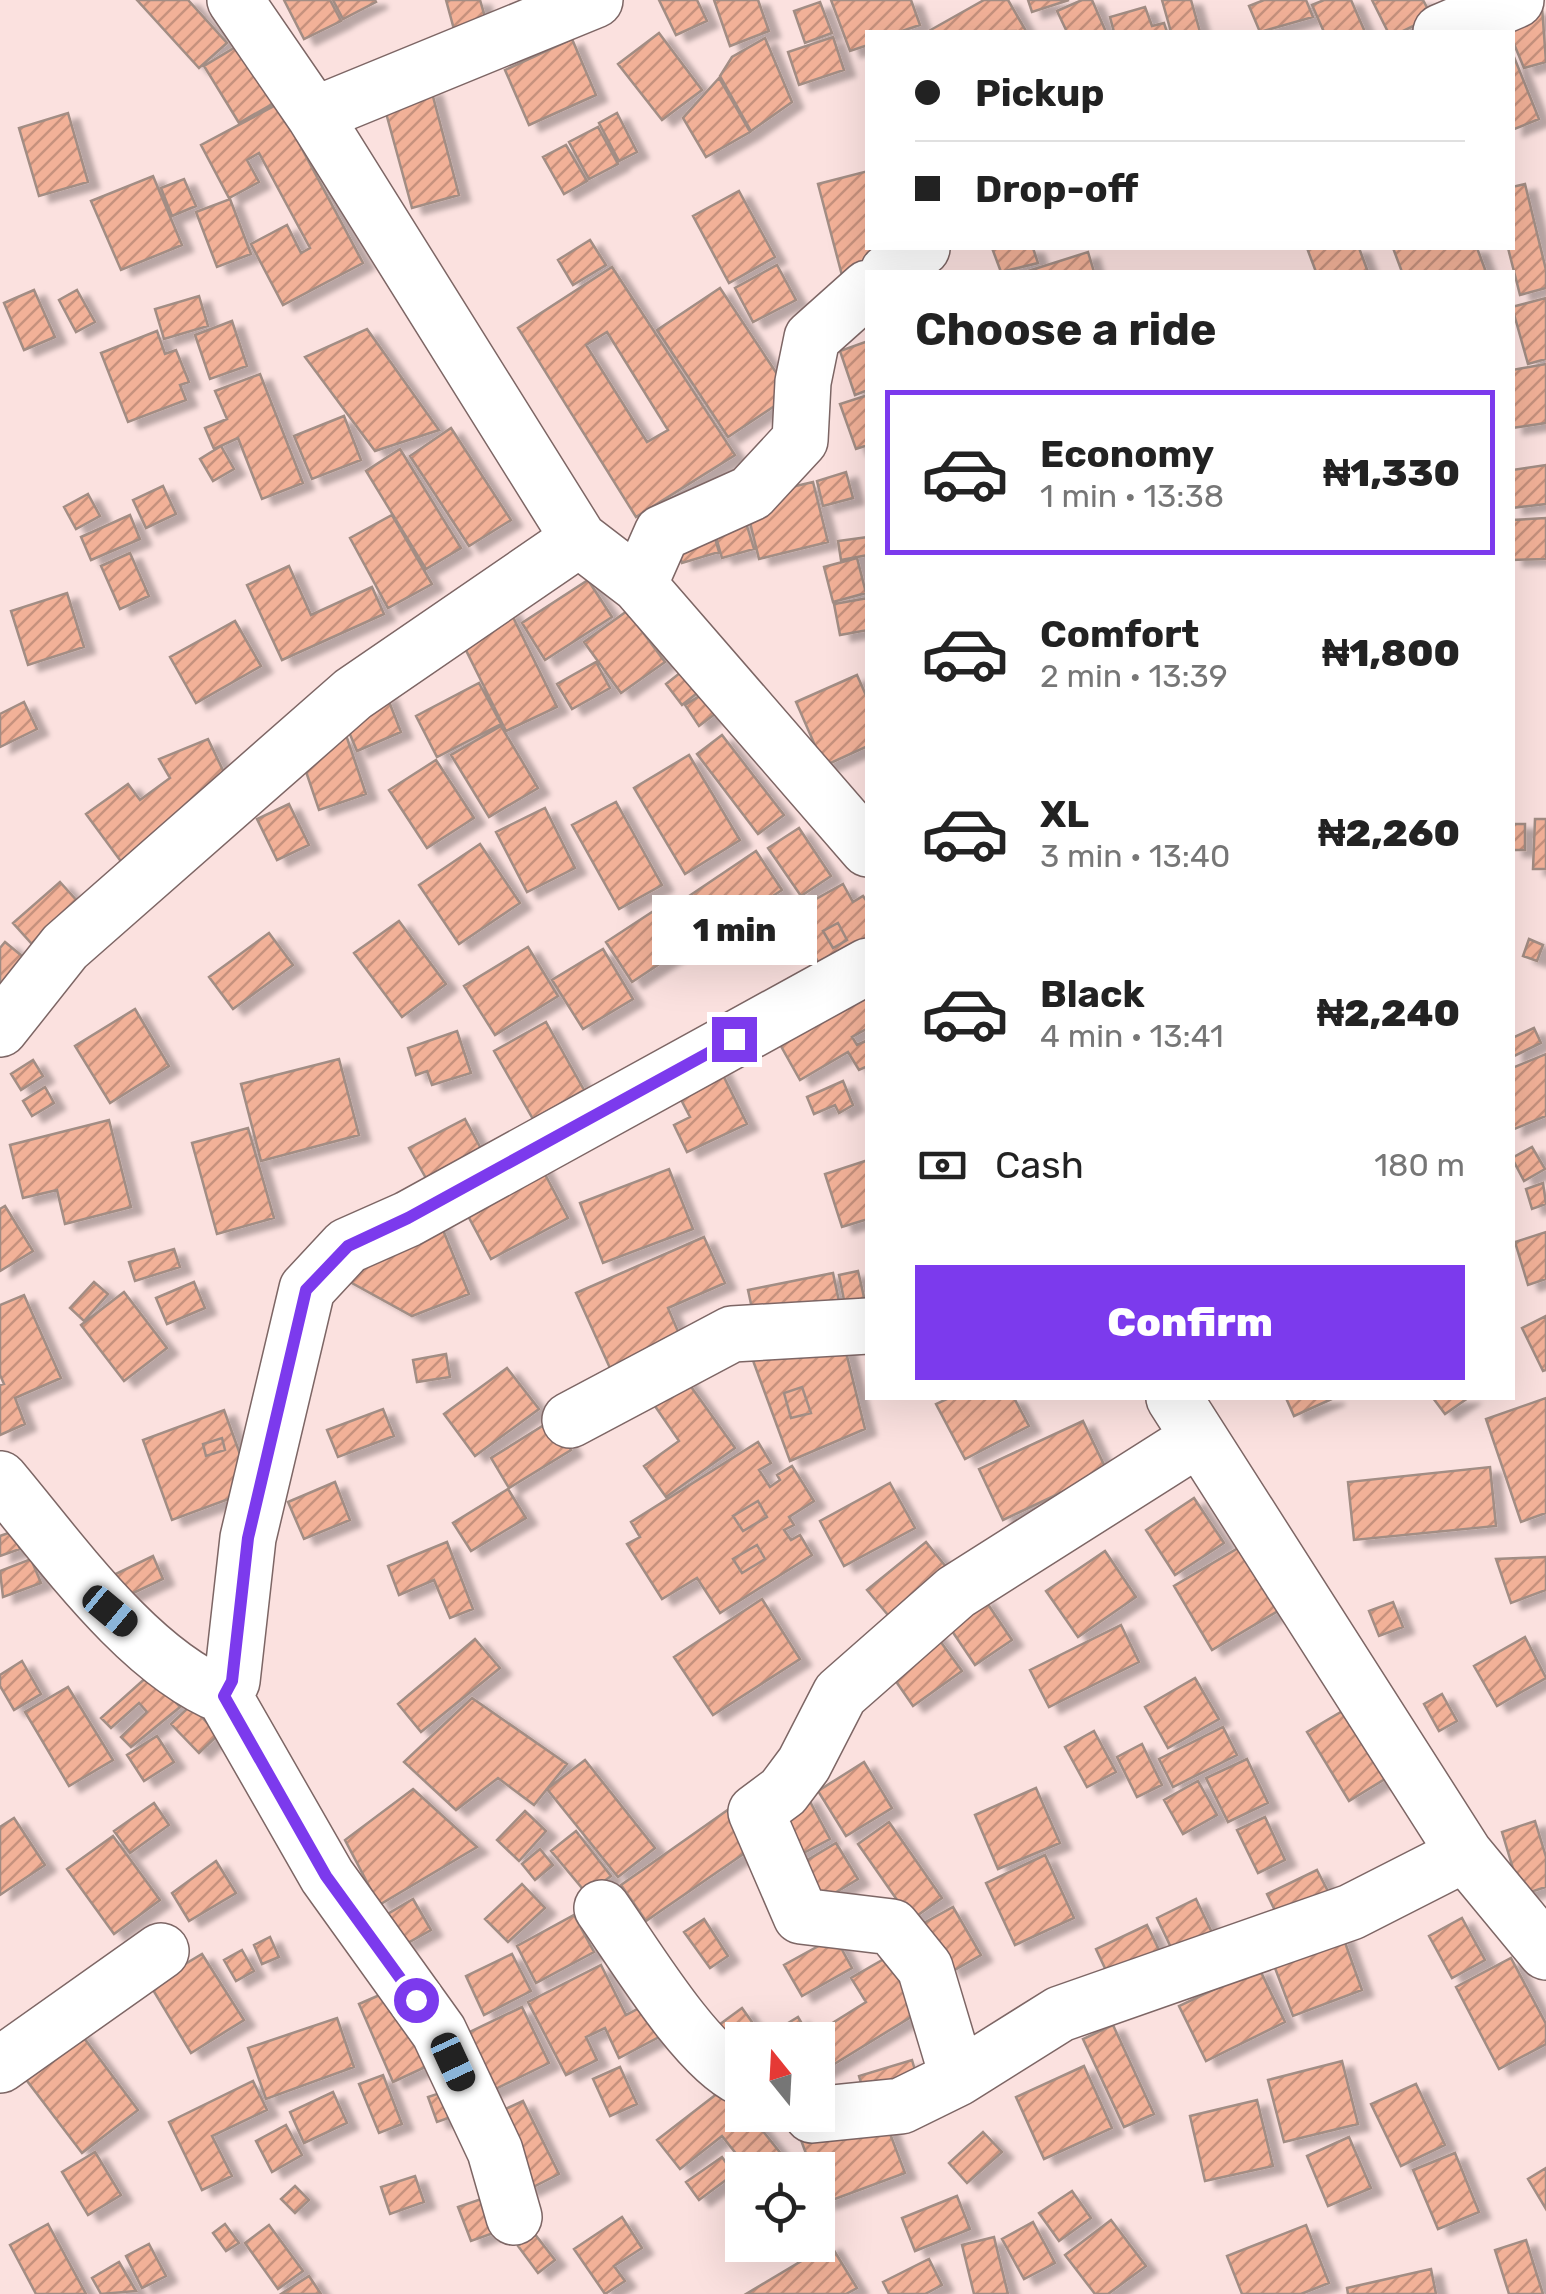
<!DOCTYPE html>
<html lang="en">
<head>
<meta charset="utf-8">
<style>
	body { margin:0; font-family:Rubik,sans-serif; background:#f6f6f6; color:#222; height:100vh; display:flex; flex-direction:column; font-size:38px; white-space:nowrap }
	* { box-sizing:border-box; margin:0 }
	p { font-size:32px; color:#767676 }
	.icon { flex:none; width:55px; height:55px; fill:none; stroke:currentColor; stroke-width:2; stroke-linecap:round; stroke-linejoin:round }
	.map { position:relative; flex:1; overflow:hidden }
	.drawer { position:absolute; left:865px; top:270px; width:650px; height:1130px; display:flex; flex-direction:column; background:#fff; border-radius:0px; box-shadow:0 10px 40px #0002 }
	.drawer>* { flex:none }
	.banner { position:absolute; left:865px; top:30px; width:650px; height:220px; border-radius:0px; box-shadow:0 10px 40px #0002; display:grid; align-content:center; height:220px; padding:0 50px; background:#fff }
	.needle { width:65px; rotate:342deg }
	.controls { position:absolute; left:725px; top:2022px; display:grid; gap:20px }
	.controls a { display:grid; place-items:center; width:110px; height:110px; border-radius:0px; background:#fff; box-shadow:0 10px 40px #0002; font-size:50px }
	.end { position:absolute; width:45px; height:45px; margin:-22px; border:12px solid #7c3aed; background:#fff; box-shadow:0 0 0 5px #fff }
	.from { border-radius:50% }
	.bubble { position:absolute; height:70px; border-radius:0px; background:#fff; box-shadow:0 10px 40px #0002; font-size:32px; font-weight:800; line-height:70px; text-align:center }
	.car { position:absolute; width:30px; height:60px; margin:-30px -15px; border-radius:12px; box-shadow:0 0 8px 2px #0007; background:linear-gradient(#222 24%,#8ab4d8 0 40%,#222 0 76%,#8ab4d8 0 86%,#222 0) }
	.banner b { display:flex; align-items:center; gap:35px; height:95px; font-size:38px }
	.banner b+b { border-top:2px solid #e0e0e0 }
	.banner i { width:25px; height:25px; background:#222 }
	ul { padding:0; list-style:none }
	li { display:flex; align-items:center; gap:30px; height:165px; margin:0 20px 15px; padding:0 30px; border:5px solid transparent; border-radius:0px }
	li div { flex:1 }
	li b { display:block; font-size:38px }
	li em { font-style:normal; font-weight:800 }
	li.on { border-color:#7c3aed }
	li>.icon { width:90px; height:90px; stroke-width:1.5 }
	h2 { padding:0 50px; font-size:45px; line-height:120px }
	.pay { display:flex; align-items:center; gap:25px; height:110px; padding:0 50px; font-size:38px }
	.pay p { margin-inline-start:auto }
	.primary-button { display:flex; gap:20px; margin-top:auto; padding:20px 50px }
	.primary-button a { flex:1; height:115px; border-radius:0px; background:#7c3aed; color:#fff; font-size:40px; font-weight:800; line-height:115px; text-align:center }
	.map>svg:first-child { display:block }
	.building { fill:url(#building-hatch); stroke:#a28d84; stroke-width:2.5; fill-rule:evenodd; filter:url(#shadow) }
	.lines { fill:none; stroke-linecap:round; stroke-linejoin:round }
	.minor-casing { stroke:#7d6665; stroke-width:58 }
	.minor { stroke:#fff; stroke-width:55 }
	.route { stroke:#7c3aed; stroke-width:12 }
</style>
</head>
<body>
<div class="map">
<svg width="1546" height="2294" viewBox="0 0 1546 2294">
	<defs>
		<pattern id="building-hatch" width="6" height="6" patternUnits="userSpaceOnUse" patternTransform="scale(2.5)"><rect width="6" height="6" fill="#f2b198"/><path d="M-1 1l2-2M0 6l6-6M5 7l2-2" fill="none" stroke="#c6917d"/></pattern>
		<filter id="shadow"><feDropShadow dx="11" dy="6" stdDeviation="2.5" flood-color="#0004"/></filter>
	</defs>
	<rect width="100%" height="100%" fill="#fbe1df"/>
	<path class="building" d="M137,0H188L227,43L199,68Z
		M284,0H330L341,21L304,39Z
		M333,0H375L376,2L343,19Z
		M446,0H480L487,24L455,33Z
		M659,0H697L707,21L676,35Z
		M714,0H758L769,31L730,46Z
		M831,0H911L920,25L899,32H868V45L850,51Z
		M984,0H1008L1026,31L927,32Z
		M1028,0H1069L1032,12Z
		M1082,0H1092L1106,32H1067L1057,11Z
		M1162,0H1191L1200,32H1171Z
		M1264,0H1306L1313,17L1260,32L1249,6Z
		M1324,0H1351L1365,32H1324L1312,5Z
		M1372,0H1423L1432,17L1401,32H1388Z
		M820,2L832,33L805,43L794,11Z
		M1145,7L1152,26L1164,23L1167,32H1114L1110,17Z
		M1542,7L1546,62L1524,68L1504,20Z
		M659,33L702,90L662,120L618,64Z
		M833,37L844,70L799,85L788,52Z
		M765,38L792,102L751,131L720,76L732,57Z
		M572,39L596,95L529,125L505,70Z
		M239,45L274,103L239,123L204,66Z
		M1512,52L1539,119L1512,130Z
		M719,78L750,132L706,157L683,118Z
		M431,89L459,195L412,208L383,102Z
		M278,104L363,263L283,305L251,244L287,225L301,253L310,248L259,153L247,160L259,182L229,198L201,145Z
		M68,113L88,182L39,196L19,128Z
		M617,113L637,152L619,161L599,123Z
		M598,127L618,164L589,179L569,142Z
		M566,145L587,181L564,194L543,157Z
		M868,171V248H888L844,283L818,184Z
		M153,176L182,245L121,270L91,201Z
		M184,179L196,206L172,216L161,188Z
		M1525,184L1546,270V288L1520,295L1508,248H1512V187Z
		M739,191L775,257L729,283L693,216Z
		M230,199L251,254L217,267L196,212Z
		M590,240L606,265L573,285L558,260Z
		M992,248H1033L1038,263L1001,272Z
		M1307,248H1359L1368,272H1316Z
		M1393,248H1477L1486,272H1402Z
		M1088,252L1094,272H1025Z
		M777,265L796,300L753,322L735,288Z
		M612,267L735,455L636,517L518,328ZM607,332L668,430L647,442L586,345Z
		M720,288L791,395L728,437L657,330Z
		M34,290L55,337L24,350L4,303Z
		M77,290L95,322L76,332L59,300Z
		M199,296L208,326L164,339L155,309Z
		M1546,298V359L1528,364L1512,307Z
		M232,321L247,366L210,379L195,335Z
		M367,329L439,430L375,451L305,357Z
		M157,331L165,354L176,350L189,382L180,385L186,400L128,422L101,353Z
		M868,341V390L855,395L840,351Z
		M1546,364V423L1512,428V370Z
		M260,374L303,483L262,499L238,438L214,449L205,428L227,419L215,391Z
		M868,395V445L856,449L840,404Z
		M344,416L361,460L312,479L294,436Z
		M451,428L511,520L469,546L410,456Z
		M221,446L234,469L213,481L200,459Z
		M400,449L461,548L426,569L366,471Z
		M1546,465V504L1512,508V470Z
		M846,472L853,498L823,506L817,481Z
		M813,482L828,542L759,559L744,498Z
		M163,486L176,514L146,528L133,500Z
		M88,494L100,516L76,529L64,507Z
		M743,513L754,549L722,558L712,523Z
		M130,515L140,539L91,560L81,537Z
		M392,515L432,584L388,608L350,538Z
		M1546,518V559L1512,560V520Z
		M712,528L719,552L682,563L674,539Z
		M868,537V555L841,560L838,541Z
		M130,553L149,596L120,609L101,566Z
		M857,558L866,593L833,602L824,567Z
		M289,566L311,615L372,587L384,614L282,660L247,585Z
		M588,580L612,617L545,660L522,623Z
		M67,593L84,647L28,665L11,611Z
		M868,598V630L840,635L834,604Z
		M509,609L557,707L506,731L458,634Z
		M627,611L665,662L621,693L584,642Z
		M235,621L261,666L196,703L170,657Z
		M596,662L610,688L572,709L557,684Z
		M685,669L701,690L682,705L666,684Z
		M857,675L868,700V746L824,766L796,702Z
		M479,683L501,724L437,757L416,716Z
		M386,694L401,732L357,751L341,713Z
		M703,694L715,714L699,726L685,705Z
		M24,702L37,729L0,747V714Z
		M501,726L538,788L489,817L451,755Z
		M346,735L366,794L319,810L299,751Z
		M722,735L784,815L758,834L697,754Z
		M208,739L229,783L128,871L86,814L128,784L140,800L170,778L159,759Z
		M689,755L740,840L685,874L634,788Z
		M436,760L474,818L427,848L389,790Z
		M616,802L662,885L619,909L572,825Z
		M289,804L309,845L277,860L257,819Z
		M545,808L575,868L527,892L496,832Z
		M1535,819H1546V869H1533Z
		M1512,824H1525V850H1512Z
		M799,828L831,876L801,896L768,848Z
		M480,844L520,903L459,944L419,885Z
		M756,851L782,890L715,934L689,896Z
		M60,882L87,912L40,953L13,923Z
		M843,884L853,902L863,896L868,903V941L821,967L791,913ZM838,923L847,940L833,948L823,931Z
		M675,897L702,936L632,982L606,942Z
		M399,921L446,984L402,1017L354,953Z
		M838,923L847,940L833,948L823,931Z
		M269,933L293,965L233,1009L209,977Z
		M1529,939L1543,945L1537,961L1523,956Z
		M5,942L34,966L0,1005V948Z
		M528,947L558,996L495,1035L464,986Z
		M603,949L633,999L583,1029L552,980Z
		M868,979V1028L852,1037L857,1045L868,1040V1066L859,1070L848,1052L800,1080L773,1032Z
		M135,1009L169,1066L110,1103L75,1046Z
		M546,1022L584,1090L533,1119L494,1051Z
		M1534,1028L1541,1043L1512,1057V1038Z
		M457,1031L471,1073L432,1085L427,1071L416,1075L408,1048Z
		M1546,1054V1116L1512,1130V1068Z
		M339,1059L359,1135L261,1161L241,1084Z
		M33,1060L43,1076L21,1090L11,1074Z
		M719,1067L747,1124L687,1152L674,1125L690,1117L675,1088Z
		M843,1081L853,1105L839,1113L835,1105L814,1114L807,1097Z
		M45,1087L54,1103L32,1116L23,1101Z
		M465,1119L486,1158L431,1187L409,1148Z
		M109,1120L131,1207L65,1224L57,1190L23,1198L10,1145Z
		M248,1128L274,1218L217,1234L192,1143Z
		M1532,1147L1545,1169L1524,1181L1512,1158Z
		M537,1159L568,1218L491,1259L459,1199Z
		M868,1160V1219L842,1227L825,1174Z
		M669,1169L693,1229L603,1263L580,1203Z
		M1543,1183L1546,1204L1532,1209L1526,1189Z
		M5,1206L33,1251L0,1271V1209Z
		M439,1220L469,1294L412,1316L341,1277Z
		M1546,1232V1279L1528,1285L1515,1242Z
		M704,1237L725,1283L668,1308L685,1348L615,1379L576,1293Z
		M174,1249L180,1267L135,1281L129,1262Z
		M858,1271L866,1306L846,1310L839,1275Z
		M833,1273L841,1311L756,1327L748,1290Z
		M94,1282L108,1294L84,1321L70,1308Z
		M194,1282L205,1308L167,1324L156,1298Z
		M124,1292L167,1348L124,1381L81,1325Z
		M24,1295L61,1378L15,1398L25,1424L0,1435V1385L4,1384L0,1375V1305Z
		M1546,1316V1370L1543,1371L1522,1328Z
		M841,1332L865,1429L790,1461L751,1355ZM802,1387L811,1413L791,1418L784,1393Z
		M446,1354L450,1377L417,1382L413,1360Z
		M507,1368L539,1409L475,1456L444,1414Z
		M679,1370L735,1448L666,1497L644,1466L679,1441L646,1393Z
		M802,1387L811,1413L791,1418L784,1393Z
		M949,1398H1014L1029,1426L965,1459L936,1404Z
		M1286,1398H1334L1294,1416Z
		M1433,1398H1468L1445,1414Z
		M1546,1398V1513L1521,1522L1486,1419Z
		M383,1409L394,1436L338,1457L327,1430Z
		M224,1410L253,1490L172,1520L143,1440ZM222,1438L225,1450L206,1456L203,1444Z
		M552,1420L571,1450L509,1488L491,1458Z
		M1083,1421L1107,1471L1003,1520L979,1469Z
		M222,1438L225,1450L206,1456L203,1444Z
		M758,1442L771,1463L759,1470L770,1487L780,1480L777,1475L792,1466L814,1501L789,1517L794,1525L784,1530L791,1540L800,1535L812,1555L720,1613L697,1578L662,1599L627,1544L640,1537L631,1522ZM758,1501L767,1517L743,1531L733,1516ZM757,1545L765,1559L742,1573L733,1559Z
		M1490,1467L1496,1526L1354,1540L1348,1482Z
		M335,1482L350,1520L304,1539L288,1502Z
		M890,1483L915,1528L844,1566L820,1521Z
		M508,1489L526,1518L471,1551L453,1523Z
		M1194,1498L1224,1543L1175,1575L1146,1530Z
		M758,1501L767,1517L743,1531L733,1516Z
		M14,1531L20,1549L0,1556V1536Z
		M447,1542L473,1609L450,1618L434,1580L399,1595L388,1566Z
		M926,1542L951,1573L893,1621L867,1590Z
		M1245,1544L1283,1608L1212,1650L1174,1586Z
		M757,1545L765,1559L742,1573L733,1559Z
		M1105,1551L1136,1597L1078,1637L1046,1591Z
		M153,1556L163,1579L112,1603L101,1581Z
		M1546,1557V1590L1511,1603L1496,1559Z
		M31,1559L41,1583L3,1597L0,1571Z
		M983,1597L1012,1640L975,1665L946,1622Z
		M762,1599L800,1659L713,1715L674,1657Z
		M1393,1602L1403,1627L1379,1636L1369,1611Z
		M1121,1625L1139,1662L1049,1707L1030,1670Z
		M932,1630L962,1671L913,1706L884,1664Z
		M1525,1637L1546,1678L1497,1706L1474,1666Z
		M475,1639L500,1668L421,1732L398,1704Z
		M22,1661L41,1694L14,1710L0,1686V1675Z
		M150,1674L180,1707L131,1747L121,1737L147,1712L139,1703L111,1728L101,1718Z
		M1195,1678L1219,1719L1168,1748L1145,1707Z
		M68,1687L113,1760L69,1786L25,1712Z
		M1442,1694L1457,1721L1439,1731L1424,1704Z
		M472,1698L567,1764L534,1805L498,1778L456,1810L404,1762Z
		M191,1705L218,1735L199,1753L171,1724Z
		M1351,1706L1393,1774L1349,1801L1307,1732Z
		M1223,1727L1237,1755L1173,1787L1159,1759Z
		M1094,1731L1116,1772L1087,1787L1065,1747Z
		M157,1736L174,1762L144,1781L127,1755Z
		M1142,1744L1162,1785L1137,1797L1117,1757Z
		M1247,1759L1268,1803L1228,1822L1206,1778Z
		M585,1760L655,1848L618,1877L547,1789Z
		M864,1762L892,1808L846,1836L818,1791Z
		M1198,1781L1217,1815L1183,1834L1164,1800Z
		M1036,1788L1060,1843L998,1869L975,1815Z
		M413,1789L477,1847L379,1905L345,1840Z
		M807,1796L830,1839L792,1859L769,1816Z
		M154,1803L169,1825L130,1853L114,1831Z
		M729,1809L755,1846L646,1921L621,1885Z
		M525,1811L546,1831L519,1861L497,1840Z
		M1265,1817L1285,1860L1258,1873L1237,1830Z
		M14,1818L45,1865L0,1895V1827Z
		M1535,1821L1546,1857V1887L1521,1895L1502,1832Z
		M889,1822L942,1898L911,1920L858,1844Z
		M576,1831L611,1876L587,1894L551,1851Z
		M113,1836L160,1900L114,1934L67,1869Z
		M836,1843L858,1879L813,1906L791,1870Z
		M540,1849L553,1865L535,1880L522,1864Z
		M1045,1855L1074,1918L1015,1945L986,1883Z
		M216,1861L236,1893L189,1921L172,1893Z
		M1317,1870L1333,1901L1282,1925L1267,1894Z
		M522,1884L545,1908L508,1942L485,1919Z
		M413,1899L431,1930L404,1945L386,1915Z
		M1196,1899L1214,1937L1175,1956L1157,1918Z
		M953,1907L981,1955L951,1972L924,1923Z
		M574,1915L594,1952L536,1983L517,1946Z
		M1462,1918L1485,1960L1452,1978L1429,1936Z
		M704,1919L728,1956L710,1968L684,1932Z
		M1147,1925L1161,1954L1110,1979L1096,1949Z
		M1342,1934L1362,1990L1293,2016L1272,1960Z
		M270,1937L279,1957L262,1964L254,1945Z
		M835,1937L852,1968L802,1996L784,1965Z
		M242,1950L254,1971L236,1981L224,1960Z
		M202,1954L244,2020L191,2053L150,1985Z
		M512,1954L531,1991L484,2015L466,1976Z
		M891,1955L924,2009L818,2074V2040H776L772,2033L798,2017L810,2037L866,2002L851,1978Z
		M1511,1958L1546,2024V2044L1499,2069L1456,1987Z
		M601,1965L626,2015L645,2005L661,2036L619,2058L605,2028L586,2037L597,2060L566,2075L528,2002Z
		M1259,1968L1285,2022L1206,2061L1179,2006Z
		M398,1987L432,2064L393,2082L359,2004Z
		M522,2007L549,2063L481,2096L453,2040Z
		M742,2008L757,2029L728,2051L712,2030Z
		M337,2018L354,2067L266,2099L248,2048Z
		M1113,2025L1154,2114L1124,2127L1083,2039Z
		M78,2030L138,2110L82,2153L21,2073Z
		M912,2060L920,2087L867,2103L859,2076Z
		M1342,2061L1358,2124L1284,2142L1268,2080Z
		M1084,2066L1112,2128L1044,2159L1016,2097Z
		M620,2067L637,2104L610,2116L593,2079Z
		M383,2075L402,2124L379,2133L359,2084Z
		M253,2081L267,2110L212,2136L232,2176L202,2190L169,2122Z
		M1416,2084L1445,2145L1401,2166L1371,2104Z
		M727,2086L742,2105V2115H750L794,2170H749L722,2136L680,2169L657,2140Z
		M452,2089L460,2114L437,2122L428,2097Z
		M333,2092L347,2123L304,2143L290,2112Z
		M1257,2100L1273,2166L1205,2181L1190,2116Z
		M523,2101L559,2174L527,2190L490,2116Z
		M881,2110L905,2173L824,2203L818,2170H812L801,2140Z
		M286,2125L302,2155L272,2172L256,2141Z
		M983,2132L1002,2152L967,2183L949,2163Z
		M1349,2137L1371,2188L1328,2206L1307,2156Z
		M95,2152L121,2195L88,2215L62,2172Z
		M1455,2153L1479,2212L1438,2229L1413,2170Z
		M722,2157L734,2174L699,2200L686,2182Z
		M1546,2168V2209L1528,2179Z
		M415,2176L424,2202L390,2214L381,2187Z
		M295,2186L309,2200L295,2213L281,2199Z
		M1072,2191L1091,2218L1059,2241L1039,2213Z
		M957,2196L970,2229L915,2251L902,2218Z
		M487,2197L499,2231L471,2241L458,2207Z
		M622,2217L642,2248L614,2266L625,2281L605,2294L574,2249Z
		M1111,2220L1146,2266L1108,2294H1095L1065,2255Z
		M1033,2222L1055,2263L1024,2279L1002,2239Z
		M48,2224L86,2294H36L10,2245Z
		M225,2224L239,2243L226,2251L213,2233Z
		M269,2225L303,2271L278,2289L245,2243Z
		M1306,2225L1329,2283L1301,2294H1242L1227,2256Z
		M534,2233L555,2260L538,2273L518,2246Z
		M994,2237L1008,2294H974L962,2245Z
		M1526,2240L1543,2294H1509L1495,2250Z
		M149,2244L166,2276L142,2288L126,2256Z
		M830,2244L857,2288L846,2294H746Z
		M929,2259L942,2285L925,2294H889L883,2282Z
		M119,2262L136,2291L101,2294L92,2278Z
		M1431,2269L1436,2294H1348L1347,2288Z
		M309,2276L321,2294H281Z"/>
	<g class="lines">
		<g class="minor-casing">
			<path id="minor" d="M235,0L314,115L579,539L639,585L868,849
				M1441,32L1516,0
				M314,115L595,0
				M888,272L922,248
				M639,585L662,533L751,493L800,440L803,382L812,338L868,288
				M0,1029L65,947L353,694L579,539
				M1174,1398L1465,1854L1546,1952
				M570,1420L732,1334L868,1326
				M1199,1438L956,1592L840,1694L804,1764L783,1792L756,1812L801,1916L892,1927L925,1968L958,2078L1060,2014L1351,1912L1465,1854
				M0,1479C59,1549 138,1662 224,1696L327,1876L439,2032L495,2151L514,2217
				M224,1696L232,1681L248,1538L307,1289L347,1246L408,1219L868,966
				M602,1908C634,1953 695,2056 742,2078
				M0,2065L161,1951
				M812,2115L901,2106L958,2078"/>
		</g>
		<use href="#minor" class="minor"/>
	</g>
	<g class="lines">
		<path class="route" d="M416,2000L326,1876L224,1696L232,1681L248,1538L306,1290L348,1246L408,1218L734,1039"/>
	</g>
</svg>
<div class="controls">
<a><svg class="needle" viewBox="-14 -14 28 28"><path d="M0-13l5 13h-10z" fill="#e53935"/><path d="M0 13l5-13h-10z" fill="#767676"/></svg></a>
<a><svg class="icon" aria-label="locate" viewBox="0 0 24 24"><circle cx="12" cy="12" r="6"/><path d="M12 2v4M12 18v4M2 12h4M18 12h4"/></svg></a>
</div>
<i class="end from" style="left:416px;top:2000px"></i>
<i class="end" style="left:734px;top:1039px"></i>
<div class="bubble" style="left:652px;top:895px;width:165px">1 min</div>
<i class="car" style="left:110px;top:1611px;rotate:130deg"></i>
<i class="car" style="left:453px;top:2062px;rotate:155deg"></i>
<div class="banner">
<b><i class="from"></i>Pickup</b>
<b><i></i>Drop-off</b>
</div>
<section class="drawer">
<h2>Choose a ride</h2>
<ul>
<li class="on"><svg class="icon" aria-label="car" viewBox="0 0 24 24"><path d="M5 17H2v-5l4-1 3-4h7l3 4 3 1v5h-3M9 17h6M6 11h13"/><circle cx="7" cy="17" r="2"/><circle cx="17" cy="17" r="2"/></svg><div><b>Economy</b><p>1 min · 13:38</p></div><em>₦1,330</em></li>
<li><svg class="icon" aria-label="car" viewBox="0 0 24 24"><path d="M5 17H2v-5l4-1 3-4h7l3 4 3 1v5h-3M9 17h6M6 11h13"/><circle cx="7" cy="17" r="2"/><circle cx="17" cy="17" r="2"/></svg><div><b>Comfort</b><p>2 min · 13:39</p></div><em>₦1,800</em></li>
<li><svg class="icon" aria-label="car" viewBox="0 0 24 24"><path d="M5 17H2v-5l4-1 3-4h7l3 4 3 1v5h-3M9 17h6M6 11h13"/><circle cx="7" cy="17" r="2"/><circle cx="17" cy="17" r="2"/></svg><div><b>XL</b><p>3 min · 13:40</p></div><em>₦2,260</em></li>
<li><svg class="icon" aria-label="car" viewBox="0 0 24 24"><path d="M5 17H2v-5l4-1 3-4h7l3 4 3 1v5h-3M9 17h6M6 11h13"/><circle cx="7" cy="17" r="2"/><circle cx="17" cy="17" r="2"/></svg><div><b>Black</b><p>4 min · 13:41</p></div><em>₦2,240</em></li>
</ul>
<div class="pay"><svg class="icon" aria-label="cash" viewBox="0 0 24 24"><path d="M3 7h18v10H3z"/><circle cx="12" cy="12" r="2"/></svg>Cash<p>180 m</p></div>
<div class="primary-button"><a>Confirm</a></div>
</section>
</div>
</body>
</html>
